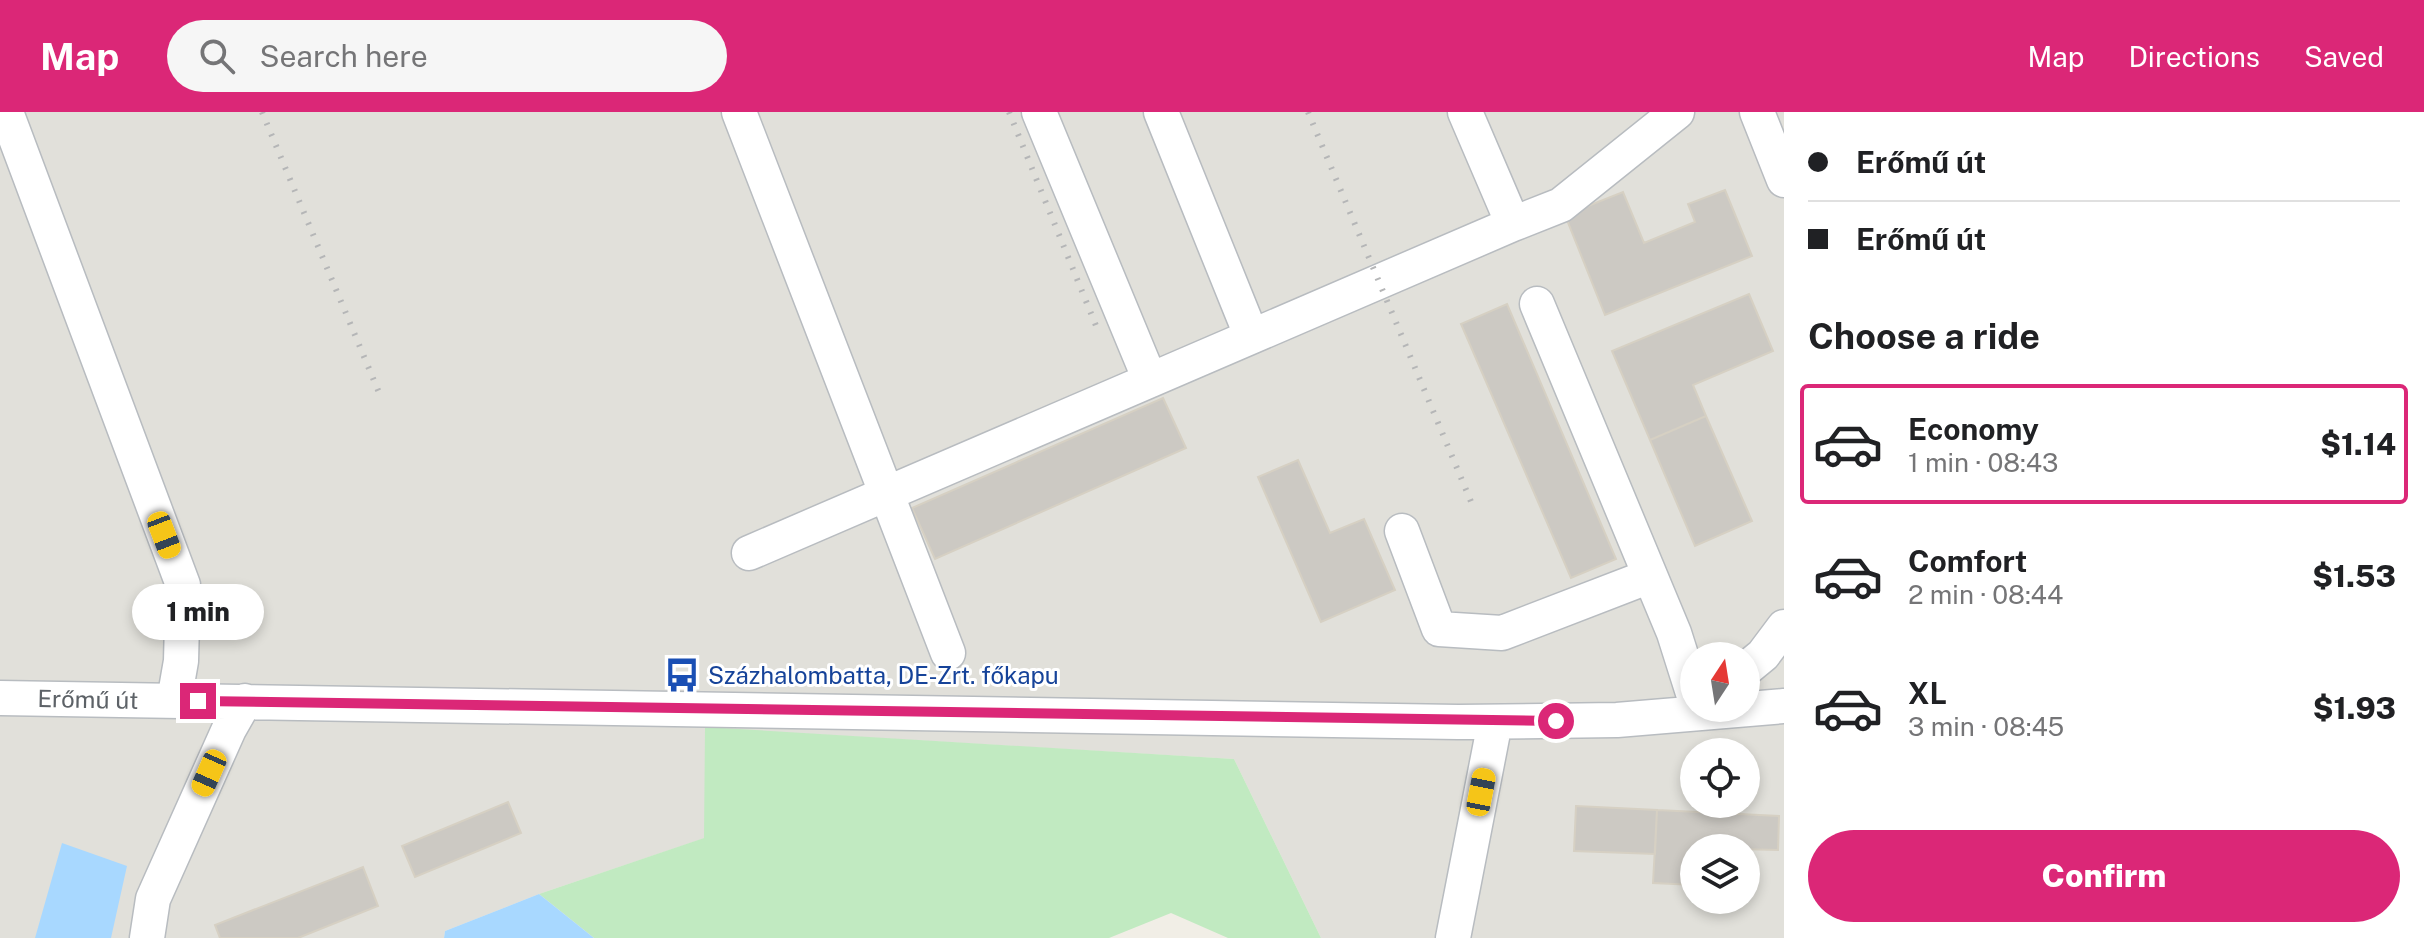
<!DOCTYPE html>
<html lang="en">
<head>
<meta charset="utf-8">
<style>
	body { margin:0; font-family:"Public Sans",sans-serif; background:#f6f6f6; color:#202124; height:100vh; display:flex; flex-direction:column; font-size:30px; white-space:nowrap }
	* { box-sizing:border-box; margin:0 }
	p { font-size:26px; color:#757577 }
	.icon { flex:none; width:44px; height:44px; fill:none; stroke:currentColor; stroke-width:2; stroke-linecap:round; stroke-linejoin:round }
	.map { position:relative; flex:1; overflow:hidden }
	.panel { display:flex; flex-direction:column; background:#fff; width:640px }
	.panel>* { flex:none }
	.top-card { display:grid; align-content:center; height:176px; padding:0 24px; background:#fff }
	.needle { width:52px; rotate:12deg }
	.buttons { position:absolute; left:1680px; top:530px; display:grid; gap:16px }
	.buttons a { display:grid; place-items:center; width:80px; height:80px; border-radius:50%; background:#fff; box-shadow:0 4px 12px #0003; font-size:40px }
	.end { position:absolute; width:36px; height:36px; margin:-18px; border:10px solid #db2777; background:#fff; box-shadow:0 0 0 4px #fff }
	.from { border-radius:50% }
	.bubble { position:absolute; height:56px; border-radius:28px; background:#fff; box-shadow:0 4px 12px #0003; font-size:26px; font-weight:800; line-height:56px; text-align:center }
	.car { position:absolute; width:24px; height:48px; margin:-24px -12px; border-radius:10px; box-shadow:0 0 6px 2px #0007; background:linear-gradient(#f5c518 24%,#345 0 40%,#f5c518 0 76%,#345 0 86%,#f5c518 0) }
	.top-card b { display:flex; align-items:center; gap:28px; height:76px; font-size:30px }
	.top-card b+b { border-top:2px solid #e0e0e0 }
	.top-card i { width:20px; height:20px; background:#202124 }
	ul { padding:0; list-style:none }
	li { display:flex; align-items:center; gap:24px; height:120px; margin:0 16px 12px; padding:0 8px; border:4px solid transparent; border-radius:8px }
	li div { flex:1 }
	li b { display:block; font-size:30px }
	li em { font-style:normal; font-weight:800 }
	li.active { border-color:#db2777 }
	li>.icon { width:72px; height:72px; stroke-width:1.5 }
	h2 { padding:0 24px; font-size:36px; line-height:96px }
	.button { display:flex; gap:16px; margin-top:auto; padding:16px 24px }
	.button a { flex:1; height:92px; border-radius:48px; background:#db2777; color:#fff; font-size:32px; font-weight:800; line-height:92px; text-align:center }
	header { display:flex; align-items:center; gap:48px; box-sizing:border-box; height:112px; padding:0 40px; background:#db2777; color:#fff }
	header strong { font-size:38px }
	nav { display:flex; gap:44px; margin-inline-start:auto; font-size:28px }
	.search { width:560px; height:72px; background:#f6f6f6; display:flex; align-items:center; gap:20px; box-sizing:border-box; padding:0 28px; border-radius:44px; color:#757577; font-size:30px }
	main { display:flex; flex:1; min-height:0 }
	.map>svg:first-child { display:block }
	.industrial { fill:#e1e0da; fill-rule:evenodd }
	.green { fill:#c1eac1 }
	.water { fill:#a8d8ff }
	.building { fill:#ccc9c3; stroke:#d6d0c3; stroke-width:2 }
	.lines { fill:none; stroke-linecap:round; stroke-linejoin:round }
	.minor-casing { stroke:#b8bcc0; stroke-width:37 }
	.minor { stroke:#fff; stroke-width:34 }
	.rail { stroke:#b5b6b7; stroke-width:6; stroke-dasharray:2 10; stroke-linecap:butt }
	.route { stroke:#db2777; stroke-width:10 }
	.labels { text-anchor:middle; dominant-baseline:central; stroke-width:6; stroke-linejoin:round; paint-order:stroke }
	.transit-label { font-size:24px; fill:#164399; stroke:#fff; text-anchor:start }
	.street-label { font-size:24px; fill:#5d6267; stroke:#fff }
</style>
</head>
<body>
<header>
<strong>Map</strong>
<div class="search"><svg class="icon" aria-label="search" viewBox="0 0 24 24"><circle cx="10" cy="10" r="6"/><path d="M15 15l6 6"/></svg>Search here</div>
<nav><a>Map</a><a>Directions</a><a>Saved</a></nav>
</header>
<main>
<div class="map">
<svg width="1784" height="826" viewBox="0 0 1784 826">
	<rect width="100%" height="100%" fill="#f1eee6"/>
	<path class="industrial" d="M0,0H1784V826H1321L1234,647L705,616V726L539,782L445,819L444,826H0ZM1694,544H1746V596H1694ZM1694,640H1746V692H1694ZM1694,736H1746V788H1694Z"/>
	<path class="green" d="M705,615L1234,647L1321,826H1228L1171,801L1109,826H594L539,782L704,726Z"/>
	<path class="water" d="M62,731L127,754L111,826H35Z
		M539,782L594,826H444L445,819Z"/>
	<path class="building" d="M1725,78L1752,144L1605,203L1565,103L1623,80L1644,131L1695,110L1688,92Z
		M1749,182L1773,239L1693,273L1706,304L1650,328L1612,239Z
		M1507,192L1616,447L1571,466L1461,212Z
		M1163,286L1186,336L935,447L912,396Z
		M1706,304L1752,409L1695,434L1650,328Z
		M1298,348L1330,421L1364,407L1395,478L1321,510L1258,365Z
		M508,690L521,721L415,765L402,734Z
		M1576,694L1657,698L1655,742L1574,739Z
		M1657,698L1779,704L1778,738L1694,736V773L1653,771Z
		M363,755L378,794L298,826H220L215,813Z"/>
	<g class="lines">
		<g class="minor-casing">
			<path id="minor" d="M6,0L183,473L181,549L174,589
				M739,0L948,541
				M1039,0L1150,268
				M1161,0L1251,223
				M1757,0L1784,68
				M1513,112L1561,93L1677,0
				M1537,192L1674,521L1693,581
				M1402,419L1439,517L1502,521L1650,464
				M749,441L1513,112L1465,0
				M1746,557L1763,543L1784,515
				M0,586L1458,610L1617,608L1784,594
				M147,826L153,787L229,617L245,589
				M1453,826L1495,610"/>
		</g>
		<use href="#minor" class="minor"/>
		<path class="rail" d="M262,0L380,283
			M1009,0L1099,221
			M1308,0L1472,392"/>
	</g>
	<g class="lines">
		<path class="route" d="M198,589L1556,609"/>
	</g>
	<defs>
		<g id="bus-bare" transform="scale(2.76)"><path d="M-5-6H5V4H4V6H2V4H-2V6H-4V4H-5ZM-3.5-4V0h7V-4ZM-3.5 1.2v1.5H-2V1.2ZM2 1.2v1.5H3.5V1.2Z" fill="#1a4fb4" stroke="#fff" stroke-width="2.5" paint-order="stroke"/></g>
	</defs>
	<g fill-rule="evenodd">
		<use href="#bus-bare" x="682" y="563"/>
	</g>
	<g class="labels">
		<g class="transit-label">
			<text x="708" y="563">Százhalombatta, DE-Zrt. főkapu</text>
		</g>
		<g class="street-label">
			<text transform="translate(88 587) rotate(1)">Erőmű út</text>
		</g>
	</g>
</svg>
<div class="buttons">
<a><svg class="needle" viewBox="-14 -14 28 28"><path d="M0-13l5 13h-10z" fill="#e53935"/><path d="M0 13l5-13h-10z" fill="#757577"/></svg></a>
<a><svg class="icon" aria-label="locate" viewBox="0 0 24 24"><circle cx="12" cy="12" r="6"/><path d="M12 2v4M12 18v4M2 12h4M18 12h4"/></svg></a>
<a><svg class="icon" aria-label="layers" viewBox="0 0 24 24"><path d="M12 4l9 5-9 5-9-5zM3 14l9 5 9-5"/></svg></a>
</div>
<i class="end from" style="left:1556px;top:609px"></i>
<i class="end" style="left:198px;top:589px"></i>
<div class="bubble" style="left:132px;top:472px;width:132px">1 min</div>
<i class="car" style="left:164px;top:423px;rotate:159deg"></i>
<i class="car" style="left:209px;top:661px;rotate:204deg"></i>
<i class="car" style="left:1481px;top:680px;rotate:11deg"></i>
</div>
<section class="panel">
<div class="top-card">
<b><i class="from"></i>Erőmű út</b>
<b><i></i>Erőmű út</b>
</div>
<h2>Choose a ride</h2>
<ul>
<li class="active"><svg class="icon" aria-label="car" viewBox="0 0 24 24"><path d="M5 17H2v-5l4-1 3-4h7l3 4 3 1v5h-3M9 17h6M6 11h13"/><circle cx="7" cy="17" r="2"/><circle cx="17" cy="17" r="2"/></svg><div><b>Economy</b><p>1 min · 08:43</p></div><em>$1.14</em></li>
<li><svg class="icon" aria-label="car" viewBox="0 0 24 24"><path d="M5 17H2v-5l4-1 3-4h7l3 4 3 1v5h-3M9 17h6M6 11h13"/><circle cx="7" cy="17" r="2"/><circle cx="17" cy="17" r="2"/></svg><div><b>Comfort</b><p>2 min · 08:44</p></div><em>$1.53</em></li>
<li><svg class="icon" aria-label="car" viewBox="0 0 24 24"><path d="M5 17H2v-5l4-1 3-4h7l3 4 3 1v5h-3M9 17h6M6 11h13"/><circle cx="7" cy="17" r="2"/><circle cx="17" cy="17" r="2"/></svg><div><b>XL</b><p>3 min · 08:45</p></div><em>$1.93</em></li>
</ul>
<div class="button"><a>Confirm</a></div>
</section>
</main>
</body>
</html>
